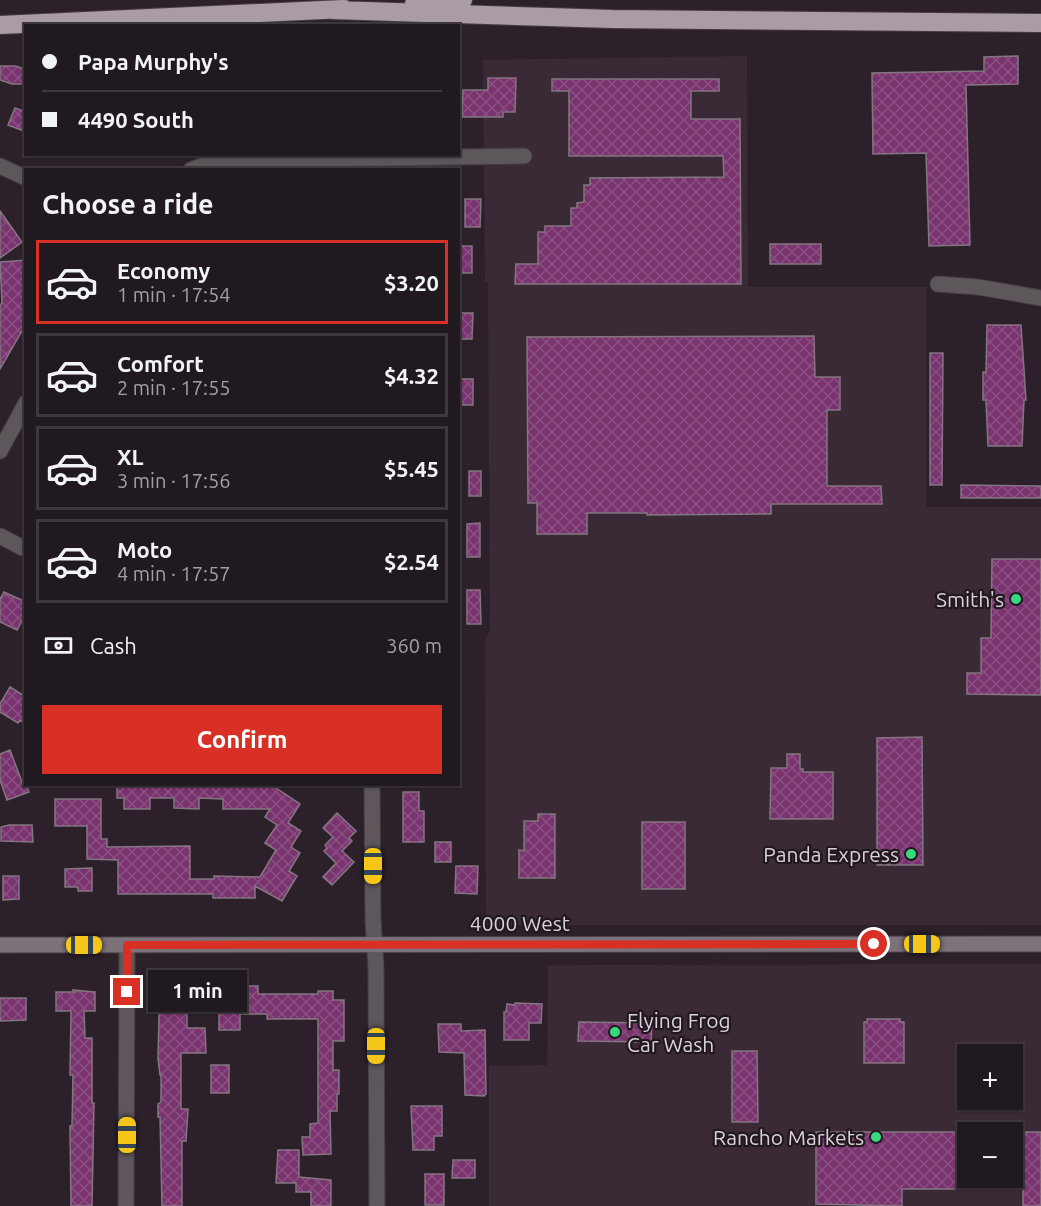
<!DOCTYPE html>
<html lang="en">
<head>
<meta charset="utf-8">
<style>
	body { margin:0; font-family:Ubuntu,sans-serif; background:#292229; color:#f1f3f6; height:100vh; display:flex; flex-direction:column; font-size:22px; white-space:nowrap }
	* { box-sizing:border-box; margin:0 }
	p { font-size:20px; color:#a2a0a5 }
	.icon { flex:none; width:33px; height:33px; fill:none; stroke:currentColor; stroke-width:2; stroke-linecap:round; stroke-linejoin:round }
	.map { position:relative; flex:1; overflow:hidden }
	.panel { position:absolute; left:24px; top:168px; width:436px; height:618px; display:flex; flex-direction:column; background:#211920; border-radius:0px; box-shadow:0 2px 4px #0004,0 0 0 2px #3e383e }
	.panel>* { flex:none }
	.guide { position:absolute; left:24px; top:24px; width:436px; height:132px; border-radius:0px; box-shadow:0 2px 4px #0004,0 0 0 2px #3e383e; display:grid; align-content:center; height:132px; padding:0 18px; background:#211920 }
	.buttons { position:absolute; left:957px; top:1044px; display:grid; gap:12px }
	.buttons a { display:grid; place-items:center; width:66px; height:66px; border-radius:0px; background:#211920; box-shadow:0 2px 4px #0004,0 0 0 2px #3e383e; font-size:30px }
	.end { position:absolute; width:27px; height:27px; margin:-14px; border:8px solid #d93025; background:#fff; box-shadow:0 0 0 3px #fff }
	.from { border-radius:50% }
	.bubble { position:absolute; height:42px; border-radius:0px; background:#211920; box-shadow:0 2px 4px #0004,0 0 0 2px #3e383e; font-size:20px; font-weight:700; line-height:42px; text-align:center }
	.car { position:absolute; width:18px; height:36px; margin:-18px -9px; border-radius:8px; box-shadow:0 0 4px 2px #0007; background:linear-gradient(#f5c518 24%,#345 0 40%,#f5c518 0 76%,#345 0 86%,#f5c518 0) }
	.guide b { display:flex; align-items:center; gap:21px; height:57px; font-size:22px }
	.guide b+b { border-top:2px solid #3e383e }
	.guide i { width:15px; height:15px; background:#f1f3f6 }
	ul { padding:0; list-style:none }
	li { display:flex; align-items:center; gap:18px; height:84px; margin:0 12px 9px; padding:0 6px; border:3px solid #3e383e; border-radius:0px }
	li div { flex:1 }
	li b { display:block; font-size:22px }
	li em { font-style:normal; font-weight:700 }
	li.on { border-color:#d93025 }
	li>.icon { width:54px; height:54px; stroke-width:1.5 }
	h2 { padding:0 18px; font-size:27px; line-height:72px }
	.pay { display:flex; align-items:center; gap:15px; height:66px; padding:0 18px; font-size:22px }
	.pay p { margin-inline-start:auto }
	.action { display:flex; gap:12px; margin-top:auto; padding:12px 18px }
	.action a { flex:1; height:69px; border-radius:0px; background:#d93025; color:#fff; font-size:24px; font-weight:700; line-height:69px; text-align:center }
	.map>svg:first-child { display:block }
	.built { fill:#3a2a36; fill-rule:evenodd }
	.building { fill:url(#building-cross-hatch); stroke:#847681; stroke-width:1.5 }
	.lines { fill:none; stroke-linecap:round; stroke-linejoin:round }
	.street-casing { stroke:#483d46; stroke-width:17 }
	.secondary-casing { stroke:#483d46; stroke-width:17 }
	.highway-casing { stroke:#483d46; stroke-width:20 }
	.street { stroke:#5d575b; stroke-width:15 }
	.secondary { stroke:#7c737a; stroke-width:15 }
	.highway { stroke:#aa9ca7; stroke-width:18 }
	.route { stroke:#d93025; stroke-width:8 }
	.poi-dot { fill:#37d880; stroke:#221820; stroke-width:2 }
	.labels { text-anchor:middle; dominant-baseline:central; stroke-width:4.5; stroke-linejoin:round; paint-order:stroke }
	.poi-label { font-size:21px; fill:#d9d2d8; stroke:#221820; text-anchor:end }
	.street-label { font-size:21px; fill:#d9d2d8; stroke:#221820 }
</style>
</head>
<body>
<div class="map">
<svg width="1041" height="1206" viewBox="0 0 1041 1206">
	<defs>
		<pattern id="building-cross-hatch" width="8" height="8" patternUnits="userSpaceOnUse" patternTransform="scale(1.5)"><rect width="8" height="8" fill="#79336e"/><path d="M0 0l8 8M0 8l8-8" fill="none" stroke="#8b5082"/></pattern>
	</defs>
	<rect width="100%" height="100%" fill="#2c212a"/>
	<path class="built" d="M747,56L748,287H926V507H1041V925H486L485,641L490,630L488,282L485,281L483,60Z
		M1041,964V1206H489V1066L547,1065L548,965ZM968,1054H1012V1100H968ZM968,1132H1012V1178H968Z"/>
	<path class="building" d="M1018,56V84L966,85L970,245L929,246L926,153L873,154L872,73L984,71V57Z
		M0,66H15L26,69V84H12L0,80Z
		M488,78H516L515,112H503V117H462L463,90H488Z
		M552,79H719V91H691V119H740L741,284H515L516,264H538V232H545V226H571V208H577V203L584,202V185H590V178L724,177L723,156H569V91H552Z
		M15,108L26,112V132L8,125Z
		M465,199H481L480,227H465Z
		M0,211L22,242L0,258Z
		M770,244H821V264H770Z
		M459,246H472V273H459Z
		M26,260V324L0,369V307L2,302L0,262Z
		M459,313H473L472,339H459Z
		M987,325H1021L1026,400H1024L1022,446H988L986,400H983V372H986Z
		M814,336L815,377H840V410H827V486H881L882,504H771V514L647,515V513H587V534H537V503H528L527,337Z
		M930,353H943L942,485H930Z
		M459,379H473V405H459Z
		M469,471H481V496H469Z
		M961,485L1041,486V498H961Z
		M480,523V557H467V524Z
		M992,559H1041V695L967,694V673H981V638H991Z
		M467,590H480L481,624H467Z
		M4,592L26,602V613L17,630L0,622V599Z
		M10,687L26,697V723L20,720L18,723L0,712V704Z
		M922,737L923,865H877V738Z
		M10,750L22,782L25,781L29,792L7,800L0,780V754Z
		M787,754H800V769H803V772H833V819H770L771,768H787Z
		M117,784H270L300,804L288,823L301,831L291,847L300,853L289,871L297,876L282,901L255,886V898H213V894H118V860L87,859V826H55V799H101V839H107V847L190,846V879H214V876L260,877L276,850L265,843L277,825L265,817L270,809H223V799L199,798V809L174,808V798H150V809H124V798H117Z
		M403,792H419V811H424V842H403Z
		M337,813L356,831L349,838L352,841L342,851L354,862L332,885L323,877L336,863L324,851L327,848L325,845L333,837L323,828Z
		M538,814H555V878H519V850L524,851V821H538Z
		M642,822H685V889H642Z
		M9,825H32L33,842L1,841V827Z
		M435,842H451V862H435Z
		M456,866H478L477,894L455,893Z
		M92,868V891H78V887H65V869Z
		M3,876H19V899L3,900Z
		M160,978H181V1000H187V1028H205L206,1053H181V1109H188L186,1141H182V1206H162L160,1117H158V1104L161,1102V1075H160L158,1058Z
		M247,986H258V994H318V991H333V1000H344V1041H333V1070H339V1094H337V1111H330L331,1154L303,1155L302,1137H310V1124L318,1123V1019H267V1014H240V1030H219V1006H215V989L247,990Z
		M73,990L95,992V1011H84L85,1038H92V1103H94L92,1206H71L70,1126H72L73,1075H70L71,1011H56V992H74Z
		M0,998H26V1020L0,1021Z
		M515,1003L542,1004L541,1023H529V1040H504V1012H506L507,1004L515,1005Z
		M867,1019H900V1022H904V1063H864V1022H867Z
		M579,1022L652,1023L651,1042L578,1041Z
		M438,1024H461V1031L485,1030L486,1094L484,1096L465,1095L464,1053L439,1052Z
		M732,1051H757L758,1122H732Z
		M211,1065H229V1093H211Z
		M411,1106H442V1136H434V1150H413Z
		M816,1132H968V1178H1012V1132H1041V1206H1023V1189H902V1206L816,1204Z
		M278,1150H299V1177L331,1180V1206H311V1192H296V1183H276Z
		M453,1160H475V1178H452Z
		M425,1174H444V1205H425Z"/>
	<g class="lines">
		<g class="street-casing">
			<path id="street" d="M0,166L26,178
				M191,170L211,162L228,160L524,156
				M938,284L978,287L1041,298
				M0,451L26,403
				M0,536L23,548
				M372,784L373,919L376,969L377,1206
				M126,1206L127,945"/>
		</g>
		<g class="secondary-casing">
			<path id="secondary" d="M0,945L1041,944"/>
		</g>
		<g class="highway-casing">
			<path id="highway" d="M414,4L463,0
				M333,10L612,19L1041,23
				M0,25L344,9"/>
		</g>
		<use href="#street" class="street"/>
		<use href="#secondary" class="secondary"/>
		<use href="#highway" class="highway"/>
	</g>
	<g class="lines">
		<path class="route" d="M127,992V945L874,944"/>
	</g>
	<g class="poi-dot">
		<circle cx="1016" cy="599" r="6"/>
		<circle cx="911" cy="854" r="6"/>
		<circle cx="615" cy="1032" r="6"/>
		<circle cx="876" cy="1137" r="6"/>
	</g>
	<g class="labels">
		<g class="poi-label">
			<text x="1004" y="599">Smith's</text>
			<text x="899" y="854">Panda Express</text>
			<text x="627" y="1020" text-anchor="start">Flying Frog<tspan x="627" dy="24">Car Wash</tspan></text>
			<text x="864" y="1137">Rancho Markets</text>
		</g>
		<g class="street-label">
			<text x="520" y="923">4000 West</text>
		</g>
	</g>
</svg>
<div class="buttons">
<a>+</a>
<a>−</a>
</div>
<i class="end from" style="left:874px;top:944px"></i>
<i class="end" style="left:127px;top:992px"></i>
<div class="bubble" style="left:148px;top:970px;width:99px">1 min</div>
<i class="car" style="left:373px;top:866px;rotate:180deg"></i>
<i class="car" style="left:922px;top:944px;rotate:90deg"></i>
<i class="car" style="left:84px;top:945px;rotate:90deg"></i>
<i class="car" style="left:376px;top:1046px;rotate:180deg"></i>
<i class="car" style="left:127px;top:1135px;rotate:0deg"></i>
<div class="guide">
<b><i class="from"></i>Papa Murphy's</b>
<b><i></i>4490 South</b>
</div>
<section class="panel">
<h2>Choose a ride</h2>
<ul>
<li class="on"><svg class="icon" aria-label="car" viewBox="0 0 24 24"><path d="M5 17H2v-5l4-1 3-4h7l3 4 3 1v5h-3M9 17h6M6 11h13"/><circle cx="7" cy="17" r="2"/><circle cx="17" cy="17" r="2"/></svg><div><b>Economy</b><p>1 min · 17:54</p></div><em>$3.20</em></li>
<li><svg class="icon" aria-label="car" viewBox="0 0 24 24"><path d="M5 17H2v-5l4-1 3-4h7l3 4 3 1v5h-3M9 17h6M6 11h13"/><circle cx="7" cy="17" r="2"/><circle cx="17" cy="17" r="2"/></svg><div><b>Comfort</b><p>2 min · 17:55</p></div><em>$4.32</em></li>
<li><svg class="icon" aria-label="car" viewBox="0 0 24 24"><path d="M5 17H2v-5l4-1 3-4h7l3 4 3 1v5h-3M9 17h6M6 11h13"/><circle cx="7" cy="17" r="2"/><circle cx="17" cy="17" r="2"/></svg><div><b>XL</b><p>3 min · 17:56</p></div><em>$5.45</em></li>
<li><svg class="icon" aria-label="car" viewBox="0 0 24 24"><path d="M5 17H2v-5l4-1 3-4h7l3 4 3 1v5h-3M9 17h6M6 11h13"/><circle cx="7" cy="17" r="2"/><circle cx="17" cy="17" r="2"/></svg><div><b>Moto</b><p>4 min · 17:57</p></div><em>$2.54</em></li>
</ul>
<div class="pay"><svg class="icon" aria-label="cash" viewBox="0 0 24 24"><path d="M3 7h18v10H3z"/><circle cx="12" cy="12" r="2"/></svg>Cash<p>360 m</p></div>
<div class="action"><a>Confirm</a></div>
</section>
</div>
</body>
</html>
